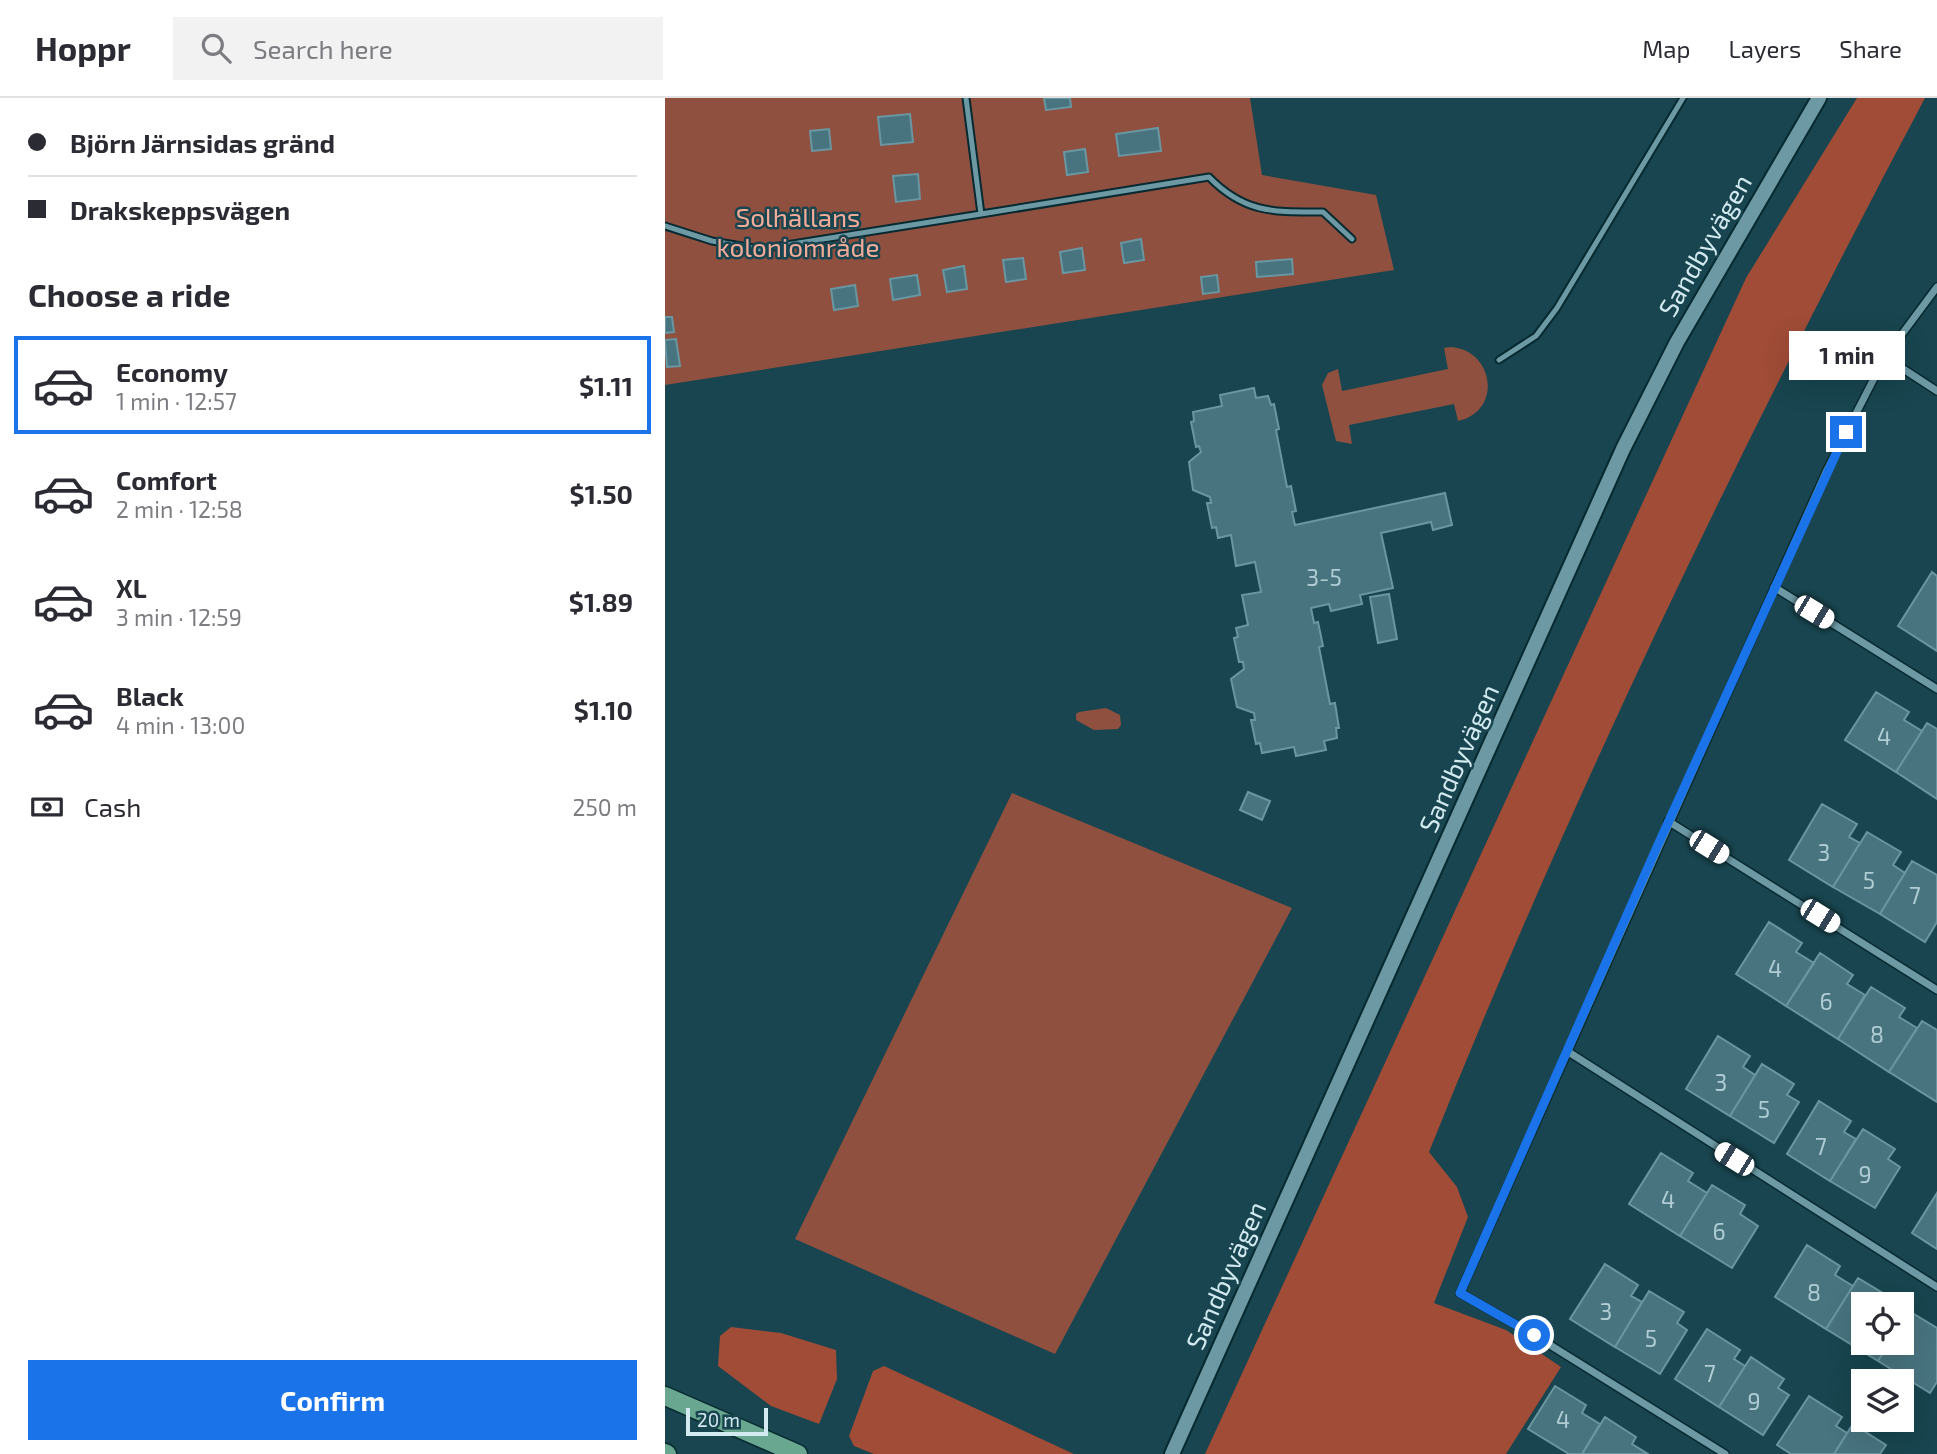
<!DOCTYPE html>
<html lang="en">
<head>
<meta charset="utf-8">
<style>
	body { margin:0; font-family:"Exo 2",sans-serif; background:#f2f2f3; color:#2b2b33; height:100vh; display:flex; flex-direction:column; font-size:26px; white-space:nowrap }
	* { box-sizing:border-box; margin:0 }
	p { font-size:23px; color:#7c7c81 }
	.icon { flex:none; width:38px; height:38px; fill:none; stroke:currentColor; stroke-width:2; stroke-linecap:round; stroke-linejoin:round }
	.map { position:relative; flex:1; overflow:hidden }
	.sheet { display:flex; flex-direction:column; background:#fff; width:665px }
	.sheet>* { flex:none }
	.top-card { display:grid; align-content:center; height:154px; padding:0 28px; background:#fff }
	.fabs { position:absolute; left:1186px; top:1194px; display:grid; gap:14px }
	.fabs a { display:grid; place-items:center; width:63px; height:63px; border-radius:0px; background:#fff; box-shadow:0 7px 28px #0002; font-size:35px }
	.scale { position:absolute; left:21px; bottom:18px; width:82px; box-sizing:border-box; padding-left:7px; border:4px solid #d3eaf0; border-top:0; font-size:19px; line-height:24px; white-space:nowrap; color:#d3eaf0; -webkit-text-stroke:5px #18454f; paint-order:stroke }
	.end { position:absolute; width:32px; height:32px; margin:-16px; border:9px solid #1a73e8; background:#fff; box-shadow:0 0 0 4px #fff }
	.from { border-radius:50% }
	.bubble { position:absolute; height:49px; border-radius:0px; background:#fff; box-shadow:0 7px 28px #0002; font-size:23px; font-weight:700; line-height:49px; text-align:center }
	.car { position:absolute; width:21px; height:42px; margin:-21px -10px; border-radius:9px; box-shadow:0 0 5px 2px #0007; background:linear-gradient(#fff 24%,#345 0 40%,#fff 0 76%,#345 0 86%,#fff 0) }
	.top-card b { display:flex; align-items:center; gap:24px; height:66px; font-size:26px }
	.top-card b+b { border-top:2px solid #e1e1e2 }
	.top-card i { width:18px; height:18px; background:#2b2b33 }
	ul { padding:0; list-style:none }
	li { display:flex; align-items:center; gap:21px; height:98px; margin:0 14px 10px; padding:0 14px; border:4px solid transparent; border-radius:0px }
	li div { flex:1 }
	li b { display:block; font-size:26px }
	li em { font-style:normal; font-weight:700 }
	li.selected { border-color:#1a73e8 }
	li>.icon { width:63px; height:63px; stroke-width:1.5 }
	h2 { padding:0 28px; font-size:32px; line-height:84px }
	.pay { display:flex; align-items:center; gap:18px; height:77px; padding:0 28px; font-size:26px }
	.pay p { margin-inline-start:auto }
	.cta { display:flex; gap:14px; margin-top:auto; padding:14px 28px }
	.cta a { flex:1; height:80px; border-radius:0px; background:#1a73e8; color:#fff; font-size:28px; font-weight:700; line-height:80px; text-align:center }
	header { display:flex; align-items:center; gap:42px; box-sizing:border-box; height:98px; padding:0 35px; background:#fff; border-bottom:2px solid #e1e1e2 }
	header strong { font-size:33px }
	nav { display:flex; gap:38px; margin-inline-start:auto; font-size:24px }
	.search { width:490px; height:63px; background:#f2f2f3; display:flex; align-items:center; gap:18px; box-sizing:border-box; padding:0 24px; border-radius:0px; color:#7c7c81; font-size:26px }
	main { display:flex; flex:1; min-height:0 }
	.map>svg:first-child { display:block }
	.green { fill:#905040 }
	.forest { fill:#a04c37 }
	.building { fill:#48747f; stroke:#6996a1; stroke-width:2 }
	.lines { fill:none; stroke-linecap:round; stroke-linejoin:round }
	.lane-casing { stroke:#072a31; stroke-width:9 }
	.street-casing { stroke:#072a31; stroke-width:10 }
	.secondary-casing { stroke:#072a31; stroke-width:18 }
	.primary-casing { stroke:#072a31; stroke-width:21 }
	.lane { stroke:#6c99a4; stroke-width:5 }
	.street { stroke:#6c99a4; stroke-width:7 }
	.secondary { stroke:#6c99a4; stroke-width:14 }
	.primary { stroke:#69a790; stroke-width:18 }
	.route { stroke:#1a73e8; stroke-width:9 }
	.labels { text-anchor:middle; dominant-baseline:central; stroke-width:5; stroke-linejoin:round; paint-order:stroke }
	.number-label { font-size:23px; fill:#b0ccd4 }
	.park-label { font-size:26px; fill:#f2ab98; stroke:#18454f }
	.street-label { font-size:26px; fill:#d3eaf0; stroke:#18454f }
</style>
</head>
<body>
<header>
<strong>Hoppr</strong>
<div class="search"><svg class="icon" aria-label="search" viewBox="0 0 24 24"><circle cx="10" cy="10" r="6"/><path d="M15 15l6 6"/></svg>Search here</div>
<nav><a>Map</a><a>Layers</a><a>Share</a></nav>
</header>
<main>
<section class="sheet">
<div class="top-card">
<b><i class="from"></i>Björn Järnsidas gränd</b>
<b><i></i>Drakskeppsvägen</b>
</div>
<h2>Choose a ride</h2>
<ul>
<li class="selected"><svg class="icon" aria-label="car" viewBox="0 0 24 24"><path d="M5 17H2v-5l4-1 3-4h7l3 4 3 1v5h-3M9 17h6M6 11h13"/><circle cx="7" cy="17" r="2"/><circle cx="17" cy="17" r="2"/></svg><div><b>Economy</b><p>1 min · 12:57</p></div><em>$1.11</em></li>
<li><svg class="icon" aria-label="car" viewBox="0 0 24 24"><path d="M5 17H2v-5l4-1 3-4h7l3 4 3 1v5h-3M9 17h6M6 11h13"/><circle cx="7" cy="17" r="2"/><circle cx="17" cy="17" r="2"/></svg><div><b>Comfort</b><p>2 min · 12:58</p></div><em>$1.50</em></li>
<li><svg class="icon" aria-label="car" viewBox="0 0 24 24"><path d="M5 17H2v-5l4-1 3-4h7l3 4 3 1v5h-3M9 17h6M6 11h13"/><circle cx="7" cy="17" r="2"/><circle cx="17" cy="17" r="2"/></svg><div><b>XL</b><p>3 min · 12:59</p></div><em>$1.89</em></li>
<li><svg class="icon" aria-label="car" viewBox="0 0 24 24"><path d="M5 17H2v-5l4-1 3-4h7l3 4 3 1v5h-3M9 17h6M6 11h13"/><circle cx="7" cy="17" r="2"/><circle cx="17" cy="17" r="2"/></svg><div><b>Black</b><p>4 min · 13:00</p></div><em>$1.10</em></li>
</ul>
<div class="pay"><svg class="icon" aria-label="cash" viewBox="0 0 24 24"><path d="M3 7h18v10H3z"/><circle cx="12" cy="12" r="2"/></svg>Cash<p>250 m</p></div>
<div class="cta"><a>Confirm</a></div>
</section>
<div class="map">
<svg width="1272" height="1356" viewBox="0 0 1272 1356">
	<rect width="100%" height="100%" fill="#18454f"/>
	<path class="green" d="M0,0H585L597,77L711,97L729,172L0,287Z
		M786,249C829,252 838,313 793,323L789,306L684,327L687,346L671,343L657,287L663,275L673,271L677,293L783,271L779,250Z
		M441,610L455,617L456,627L453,631L429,632L411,622V616L414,614Z
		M347,695L627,810L390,1256L130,1141Z"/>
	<path class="forest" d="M1192,0H1260C1078,343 908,694 764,1054L792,1089L803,1119L769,1205L841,1232L896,1269L841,1356H540L1081,180Z
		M66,1229L116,1235L171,1252L172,1281L154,1326L106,1308L53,1268L55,1238Z
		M219,1268L409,1356H209L189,1348L184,1338L208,1273Z"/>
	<path class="building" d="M379,0H405L406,9L381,12Z
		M245,16L248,44L216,47L213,19Z
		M493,30L496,53L454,58L451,36Z
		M164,31L166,51L147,53L145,33Z
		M420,51L423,74L402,77L399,54Z
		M253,76L255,101L231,104L228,78Z
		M476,141L479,162L459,165L456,145Z
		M417,150L420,172L398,175L395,154Z
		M358,160L361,181L341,184L338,162Z
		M627,161L628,176L592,179L591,164Z
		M299,168L302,191L282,194L278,172Z
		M252,177L255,197L228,202L225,181Z
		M552,177L554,194L538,196L536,179Z
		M190,187L193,208L169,212L166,191Z
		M0,219H7L9,234L0,235Z
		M11,241L15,268L2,269L0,242Z
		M589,290L591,300L603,298L606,307L609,306L614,331L611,332L622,389L626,388L631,413L627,414L630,427L780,395L787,427L768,432L766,424L716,435L728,490L695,497L697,506L666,513L664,506L646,510L649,525L653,524L658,548L654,549L665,606L670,605L674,630H671L672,640L659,643L661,652L631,658L629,649L597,655L595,645L591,646L586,622H590L589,615L572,609L566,581L579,571L578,564H574L569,540L573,539L571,530L583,527L577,497L596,494L590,464L571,468L566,437L553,440L551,429L547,430L542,405H546L545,399L528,392L524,364L536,354L534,348L531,349L526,324L529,323L528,314L557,308L555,297Z
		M1267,474L1272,478V553L1233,528Z
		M724,496L732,541L713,545L705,499Z
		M1211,594L1244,614L1239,622L1257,633L1231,674L1180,642Z
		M1262,625L1272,631V701L1231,674Z
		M583,694L605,703L597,722L575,712Z
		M1157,706L1192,726L1184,739L1195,745L1168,789L1124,762Z
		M1202,734L1236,754L1228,767L1240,775L1215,816L1168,789Z
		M1247,763L1272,777V824L1260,844L1215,816Z
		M1104,824L1137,845L1131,854L1149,865L1121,908L1071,876Z
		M1155,855L1188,877L1182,886L1200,897L1173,941L1121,908Z
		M1206,889L1240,910L1234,919L1252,930L1224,974L1173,941Z
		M1257,923L1272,932V1004L1224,974Z
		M1053,938L1085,958L1078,969L1090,977L1065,1018L1021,991Z
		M1097,966L1129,986L1122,997L1134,1004L1109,1045L1065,1018Z
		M1154,1003L1186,1023L1179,1034L1191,1041L1165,1083L1122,1056Z
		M1198,1031L1230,1051L1223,1061L1235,1069L1210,1110L1165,1083Z
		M996,1055L1028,1075L1023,1083L1042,1095L1015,1138L964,1106Z
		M1047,1087L1080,1107L1075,1116L1093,1128L1067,1170L1015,1138Z
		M1272,1095V1151L1247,1135Z
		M1142,1147L1175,1168L1170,1177L1188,1188L1161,1231L1110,1199Z
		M940,1166L973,1187L966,1198L977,1204L950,1249L905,1221Z
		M1193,1180L1226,1200L1223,1206H1199V1244H1225L1213,1263L1161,1231Z
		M984,1193L1019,1214L1012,1225L1022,1232L995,1276L950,1249Z
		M1244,1213L1272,1230V1284L1265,1295L1213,1263L1225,1244H1237V1224Z
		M1042,1231L1075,1252L1069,1261L1080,1268L1054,1309L1010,1281Z
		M1086,1259L1119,1281L1113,1290L1124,1297L1098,1337L1054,1309Z
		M890,1288L921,1307L917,1315L935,1326L917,1356H904L863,1331Z
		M1144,1298L1177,1319L1171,1328L1182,1335L1169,1356H1126L1112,1347Z
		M940,1319L971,1339L967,1346L983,1356H917Z
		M1188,1326L1221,1347L1215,1356H1169Z"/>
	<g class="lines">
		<g class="lane-casing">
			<path id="lane" d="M301,0L316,116L544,79C580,116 610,114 658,114L687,141
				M0,128L47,143L95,151L316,116
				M834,262L871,238L892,210L1018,0"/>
		</g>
		<g class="street-casing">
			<path id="street" d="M1220,259L1272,293
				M1109,489L1272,591
				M1003,723L1272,892
				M902,953L1272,1189
				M1060,1356L869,1237L795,1195L1162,372L1220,259L1272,189"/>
		</g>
		<g class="secondary-casing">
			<path id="secondary" d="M507,1356L958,351L1012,244L1154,0"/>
		</g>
		<g class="primary-casing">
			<path id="primary" d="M0,1298L133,1356
				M0,1355L2,1356"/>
		</g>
		<use href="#lane" class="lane"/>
		<use href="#street" class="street"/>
		<use href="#secondary" class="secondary"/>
		<use href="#primary" class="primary"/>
	</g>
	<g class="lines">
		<path class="route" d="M869,1237L795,1195L992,749L1181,334"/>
	</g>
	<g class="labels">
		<g class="number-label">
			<text x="659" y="479">3-5</text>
			<text x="1219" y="638">4</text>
			<text x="1159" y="754">3</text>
			<text x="1204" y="782">5</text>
			<text x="1250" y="797">7</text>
			<text x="1110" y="870">4</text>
			<text x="1161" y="903">6</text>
			<text x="1212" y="936">8</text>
			<text x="1056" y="984">3</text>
			<text x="1099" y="1011">5</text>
			<text x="1156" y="1048">7</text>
			<text x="1200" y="1076">9</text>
			<text x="1003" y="1101">4</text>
			<text x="1054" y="1133">6</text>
			<text x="1149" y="1194">8</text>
			<text x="941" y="1213">3</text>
			<text x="986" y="1240">5</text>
			<text x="1045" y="1275">7</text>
			<text x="1089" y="1303">9</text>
			<text x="898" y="1321">4</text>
		</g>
		<g class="park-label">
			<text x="133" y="118">Solhällans<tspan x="133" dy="30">koloniområde</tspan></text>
		</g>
		<g class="street-label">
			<text transform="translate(1039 147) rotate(-60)">Sandbyvägen</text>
			<text transform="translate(793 660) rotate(-66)">Sandbyvägen</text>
			<text transform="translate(560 1177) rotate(-66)">Sandbyvägen</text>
		</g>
	</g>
</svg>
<div class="fabs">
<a><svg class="icon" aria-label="locate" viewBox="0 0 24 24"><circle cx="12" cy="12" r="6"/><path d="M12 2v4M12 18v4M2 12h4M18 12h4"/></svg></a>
<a><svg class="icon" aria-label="layers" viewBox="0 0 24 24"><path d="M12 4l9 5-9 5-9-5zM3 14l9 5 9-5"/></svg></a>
</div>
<div class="scale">20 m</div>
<i class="end from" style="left:869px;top:1237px"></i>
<i class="end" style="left:1181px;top:334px"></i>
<div class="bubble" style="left:1124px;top:233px;width:116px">1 min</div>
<i class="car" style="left:1149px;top:514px;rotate:121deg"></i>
<i class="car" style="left:1044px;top:749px;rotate:122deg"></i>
<i class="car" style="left:1155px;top:818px;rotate:122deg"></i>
<i class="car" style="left:1069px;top:1061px;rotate:302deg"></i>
</div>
</main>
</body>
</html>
